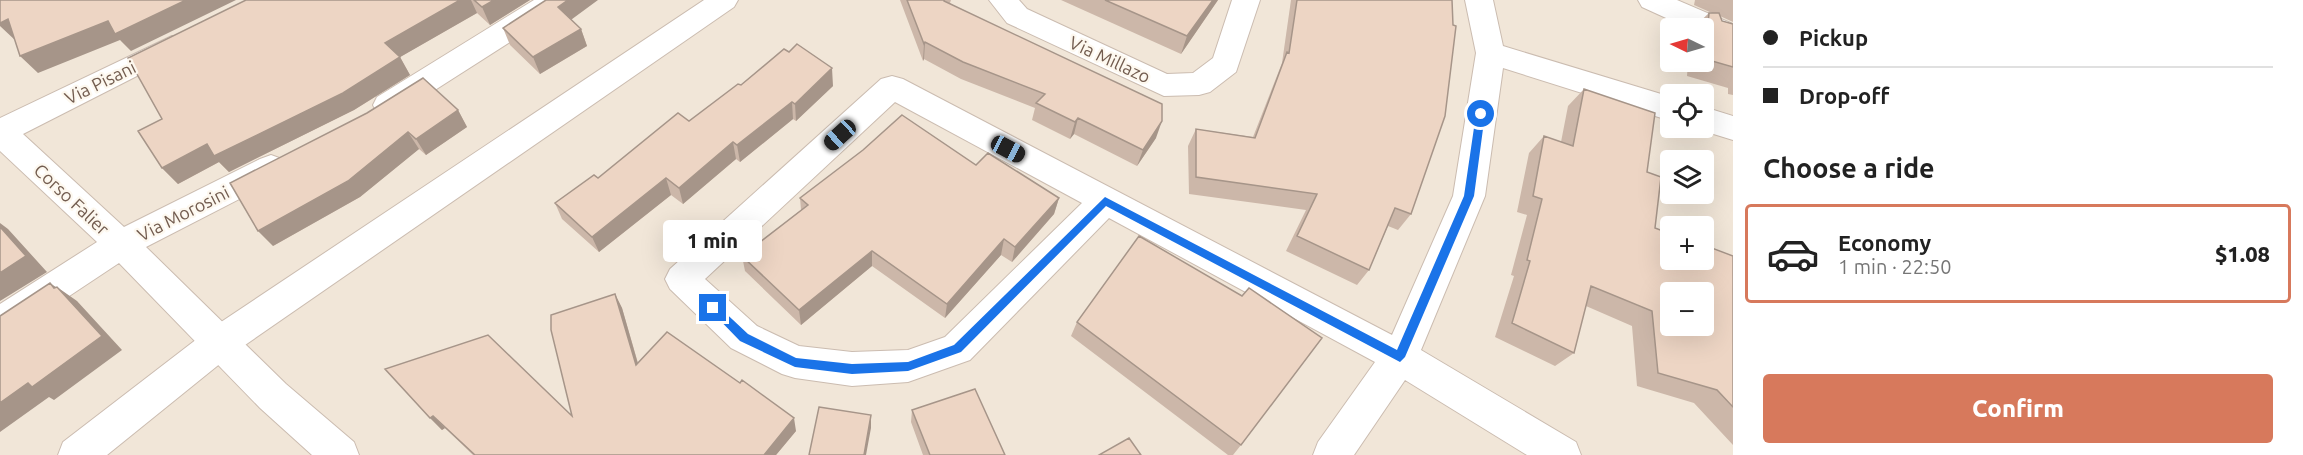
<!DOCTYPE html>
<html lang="en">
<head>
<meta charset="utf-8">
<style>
	body { margin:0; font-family:Ubuntu,sans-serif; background:#f2f2f2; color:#222; height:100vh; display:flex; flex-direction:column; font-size:22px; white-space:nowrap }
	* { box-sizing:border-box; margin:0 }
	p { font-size:20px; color:#767676 }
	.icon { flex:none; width:33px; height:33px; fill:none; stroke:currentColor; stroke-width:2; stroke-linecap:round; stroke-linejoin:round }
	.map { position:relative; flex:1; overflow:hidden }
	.sheet { display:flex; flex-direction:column; background:#fff; width:570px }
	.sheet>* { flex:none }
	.guide { display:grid; align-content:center; height:132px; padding:0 30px; background:#fff }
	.needle { width:39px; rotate:275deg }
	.controls { position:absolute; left:1660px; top:18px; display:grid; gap:12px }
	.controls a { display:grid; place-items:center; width:54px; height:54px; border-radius:6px; background:#fff; box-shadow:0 6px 24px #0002; font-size:30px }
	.end { position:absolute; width:27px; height:27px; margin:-14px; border:8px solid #1a73e8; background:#fff; box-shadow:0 0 0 3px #fff }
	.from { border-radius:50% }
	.bubble { position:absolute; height:42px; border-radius:6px; background:#fff; box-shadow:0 6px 24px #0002; font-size:20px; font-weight:800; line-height:42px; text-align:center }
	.car { position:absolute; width:18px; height:36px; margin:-18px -9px; border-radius:8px; box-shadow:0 0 4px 2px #0007; background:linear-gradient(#222 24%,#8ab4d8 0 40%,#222 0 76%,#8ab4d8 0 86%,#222 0) }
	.guide b { display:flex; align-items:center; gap:21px; height:57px; font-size:22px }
	.guide b+b { border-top:2px solid #e0e0e0 }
	.guide i { width:15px; height:15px; background:#222 }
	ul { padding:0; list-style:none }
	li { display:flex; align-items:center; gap:18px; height:99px; margin:0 12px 9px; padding:0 18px; border:3px solid transparent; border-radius:6px }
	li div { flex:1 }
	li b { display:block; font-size:22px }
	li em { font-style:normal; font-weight:800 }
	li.active { border-color:#d7795c }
	li>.icon { width:54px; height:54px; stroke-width:1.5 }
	h2 { padding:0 30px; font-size:27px; line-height:72px }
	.cta { display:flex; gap:12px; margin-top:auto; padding:12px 30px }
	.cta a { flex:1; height:69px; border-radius:6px; background:#d7795c; color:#fff; font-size:24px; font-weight:800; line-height:69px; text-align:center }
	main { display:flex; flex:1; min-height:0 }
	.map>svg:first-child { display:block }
	.residential { fill:#f1e6d8; fill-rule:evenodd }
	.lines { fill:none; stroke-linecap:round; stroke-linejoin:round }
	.minor-casing { stroke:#cbbcb0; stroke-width:2 }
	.tertiary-casing { stroke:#cbbcb0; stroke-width:2 }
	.minor { fill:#fff; fill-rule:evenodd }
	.tertiary { fill:#fff; fill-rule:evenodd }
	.wall { fill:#ccb7a9 }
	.shaded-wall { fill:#a69589 }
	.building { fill:#edd5c4; stroke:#a69589; stroke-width:1.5; fill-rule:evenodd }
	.route { fill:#1a73e8 }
	.labels { text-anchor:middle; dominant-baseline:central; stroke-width:4.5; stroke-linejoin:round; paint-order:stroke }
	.street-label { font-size:18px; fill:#725c4f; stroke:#fdf8ef }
</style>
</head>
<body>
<main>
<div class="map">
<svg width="1733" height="455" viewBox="0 0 1733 455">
	<rect width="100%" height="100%" fill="#faf4e9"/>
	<path class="residential" d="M0,0H1733V455H0ZM1671,28H1704V62H1671ZM1671,94H1704V128H1671ZM1671,160H1704V194H1671ZM1671,226H1704V260H1671ZM1671,292H1704V326H1671Z"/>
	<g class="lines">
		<g class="minor-casing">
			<path id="minor" d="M534,0H569L565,7L399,113L388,116L377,113L373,105L377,97Z
				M989,0H1019L1027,9L1167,74L1193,73L1213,58L1232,0H1260L1236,72L1210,92L1199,95L1164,96L1007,23Z
				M1465,0H1493L1503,46L1671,97V121L1503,68L1485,196L1421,350L1576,442L1581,455H1527L1405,380L1354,455H1313L1318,442L1375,362L1109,218L970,360L908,382L852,386L795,378L782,374L731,348L670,289L665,279L670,269L881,79L892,76L903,79L1392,335L1453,196L1476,53ZM895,102L1082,203L945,337L908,350L852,352L799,346L757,326L705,279Z
				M1638,0H1677L1733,24V44L1705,36L1704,28H1688L1642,7Z
				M172,36L182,39L186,46L182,53L23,134L124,227L260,159L271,155L282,159L287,168L282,177L146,247L286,384L354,442L359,455H312L260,408L119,263L12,334L0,339V304L97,242L0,151V118Z
				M1704,107L1733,116V140L1694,128H1704Z"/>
		</g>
		<g class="tertiary-casing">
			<path id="tertiary" d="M704,0H738L734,7L232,354L107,455H58L63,442L206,332Z"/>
		</g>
		<use href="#minor" class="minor"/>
		<use href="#tertiary" class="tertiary"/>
	</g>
	<path class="wall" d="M246,0H530L490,25L477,13L400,57L410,75L354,110L229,172L219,162L178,184L162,168V119Z
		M900,0H951L950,3L1156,138L1137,166L1074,134L1070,139L1032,120L1035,108L961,79L924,59L923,61Z
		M1061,0H1218L1181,54Z
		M1291,0H1452L1411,214L1398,230L1388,226L1369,270L1357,285L1286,251L1306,210L1189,194L1188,146L1196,129L1253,137L1282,63Z
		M1695,0H1733V22L1720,16L1722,21L1733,24V95L1728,94V88L1687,76L1688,62H1704V28H1693L1709,13H1712L1694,5Z
		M571,20L581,29L587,46L540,74L510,45L503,28Z
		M741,85L833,86L796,121L793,119L740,162L736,159L683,204L671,195L599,252L562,219L555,203L598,178L689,121Z
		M1584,89L1647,172L1655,228L1733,256V445L1694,403L1637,386L1632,326L1586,306L1574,353L1555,366L1495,337L1514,276L1511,275L1527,215L1517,212L1529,153L1544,136L1561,142L1568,106Z
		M458,110L467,127L426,155L419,149L360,197L273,246L367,113Z
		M800,198H1059L1054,214L1012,262L1001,255L945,318L872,266L801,325L745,271L742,256L801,210Z
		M615,294L622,308L638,363L796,431L776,455H473L445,428L442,430L385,369L572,416Z
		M1242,296L1241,445L1233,455H1228L1071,336L1077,322Z
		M912,410L1005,455H923L911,422Z"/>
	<path class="shaded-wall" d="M186,0H236L131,51L120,40L38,73L20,56L108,21Z
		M460,0H471L477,13L395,60L385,43Z
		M494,0H530L490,25L482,7Z
		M568,0H598L564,25L558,7Z
		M1213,0H1218L1181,54L1187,36Z
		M8,19L16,41L0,26V23Z
		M581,29L587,46L540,74L533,57Z
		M925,42L924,59L923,61L924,44Z
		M400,57L410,75L354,110L229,172L219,162L178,184L162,168L207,144Z
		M832,68L833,86L796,121L795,104Z
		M792,102L793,119L740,162L737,145Z
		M458,110L467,127L426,155L416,139Z
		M1078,118L1074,134L1070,139L1075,122Z
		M1162,121L1156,138L1137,166L1143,150Z
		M408,132L419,149L360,197L273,246L258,231Z
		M733,142L736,159L683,204L679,188Z
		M666,178L671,195L599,252L592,237Z
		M1059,198L1054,214L1012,262L1015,247Z
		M0,223L8,229L47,272L0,301Z
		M1004,239L1001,255L945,318L947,304Z
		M872,251V266L801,325L799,310Z
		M50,283L60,290L57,287L77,301L122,350L54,400L49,397L0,432V403L54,288Z
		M615,294L622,308L642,378L636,365Z
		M871,415V428L866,455H864Z
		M433,416L445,428L442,430L430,418Z
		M794,418L796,431L776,455H764Z"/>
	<path class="building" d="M0,0H186L115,34L108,21L20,56L8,19L0,23Z
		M246,0H460L385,43L400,57L343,93L214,156L207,144L162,168L138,131L162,119L128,58Z
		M474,0H494L482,7Z
		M546,0H568L558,7L581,29L533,57L503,28Z
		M907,0H944V1L1162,104V121L1143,150L1078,118L1075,122L1036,103L1045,94L963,62L925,42L924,44Z
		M1105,0H1213L1187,36Z
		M1297,0H1452L1453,25L1456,26L1445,116L1411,214L1395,208L1369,270L1297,236L1317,194L1196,177V129L1255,138L1287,52L1289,53Z
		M1709,13H1719L1722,21L1733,24V67L1705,59Z
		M797,44L832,68L795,104L792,102L737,145L733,142L679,188L666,178L592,237L555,203L594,175L598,178L678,113L689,121L738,84L741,85L784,49L789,52Z
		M423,78L458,110L416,139L408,132L348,181L258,231L230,183L367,113Z
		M1584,89L1655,113L1647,172L1661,177L1655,228L1671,234V260H1704V245L1733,256V407L1717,390L1658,373L1652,311L1591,286L1574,353L1512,323L1530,261L1527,260L1542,199L1533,196L1544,136L1573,146ZM1671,292H1704V326H1671Z
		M902,115L976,165L988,153L1059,198L1015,247L1004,239L947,304L872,251L799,310L742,256L808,205L800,198L863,150Z
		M0,227L26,256L0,273Z
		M1139,236L1242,296L1249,288L1322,338L1241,445L1077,322Z
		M50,283L54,288L57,287L102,336L32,387L28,383L0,403V316Z
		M615,294L636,365L667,332L740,383L742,380L794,418L764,455H475L433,416L430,418L385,369L488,335L572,416L551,330V315Z
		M975,389L1005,455H930L912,410Z
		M819,407L871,415L864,455H809Z
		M1129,438L1141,455H1099Z"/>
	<path class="route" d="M1481,111L1485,114L1474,196L1405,357L1400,362L1106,206L961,352L908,371L852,374L795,367L740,341L708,308L713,303L717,305L748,334L796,358L852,364L908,362L954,345L1105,197L1397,350L1464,196L1476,114Z"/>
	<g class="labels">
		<g class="street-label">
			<text transform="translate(1110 59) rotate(25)">Via Millazo</text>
			<text transform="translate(100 82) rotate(-26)">Via Pisani</text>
			<text transform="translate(72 199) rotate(43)">Corso Falier</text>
			<text transform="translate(183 213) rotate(-27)">Via Morosini</text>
		</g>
	</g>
</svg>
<div class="controls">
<a><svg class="needle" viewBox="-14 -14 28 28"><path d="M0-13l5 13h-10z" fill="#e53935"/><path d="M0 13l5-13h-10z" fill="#767676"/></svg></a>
<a><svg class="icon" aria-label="locate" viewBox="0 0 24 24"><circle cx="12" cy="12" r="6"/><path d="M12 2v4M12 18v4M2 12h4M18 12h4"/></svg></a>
<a><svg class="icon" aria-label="layers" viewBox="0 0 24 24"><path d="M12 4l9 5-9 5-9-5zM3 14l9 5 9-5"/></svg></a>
<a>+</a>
<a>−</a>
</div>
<i class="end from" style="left:1481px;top:114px"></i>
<i class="end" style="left:713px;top:308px"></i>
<div class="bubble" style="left:663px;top:220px;width:99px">1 min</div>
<i class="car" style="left:840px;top:135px;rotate:228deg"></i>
<i class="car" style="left:1008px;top:149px;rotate:118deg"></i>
</div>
<section class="sheet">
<div class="guide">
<b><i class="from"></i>Pickup</b>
<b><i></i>Drop-off</b>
</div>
<h2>Choose a ride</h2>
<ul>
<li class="active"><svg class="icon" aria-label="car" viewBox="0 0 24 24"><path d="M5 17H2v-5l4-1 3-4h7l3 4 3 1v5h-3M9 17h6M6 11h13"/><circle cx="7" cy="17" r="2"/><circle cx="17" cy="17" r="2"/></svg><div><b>Economy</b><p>1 min · 22:50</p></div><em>$1.08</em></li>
</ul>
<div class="cta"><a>Confirm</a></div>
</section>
</main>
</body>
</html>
